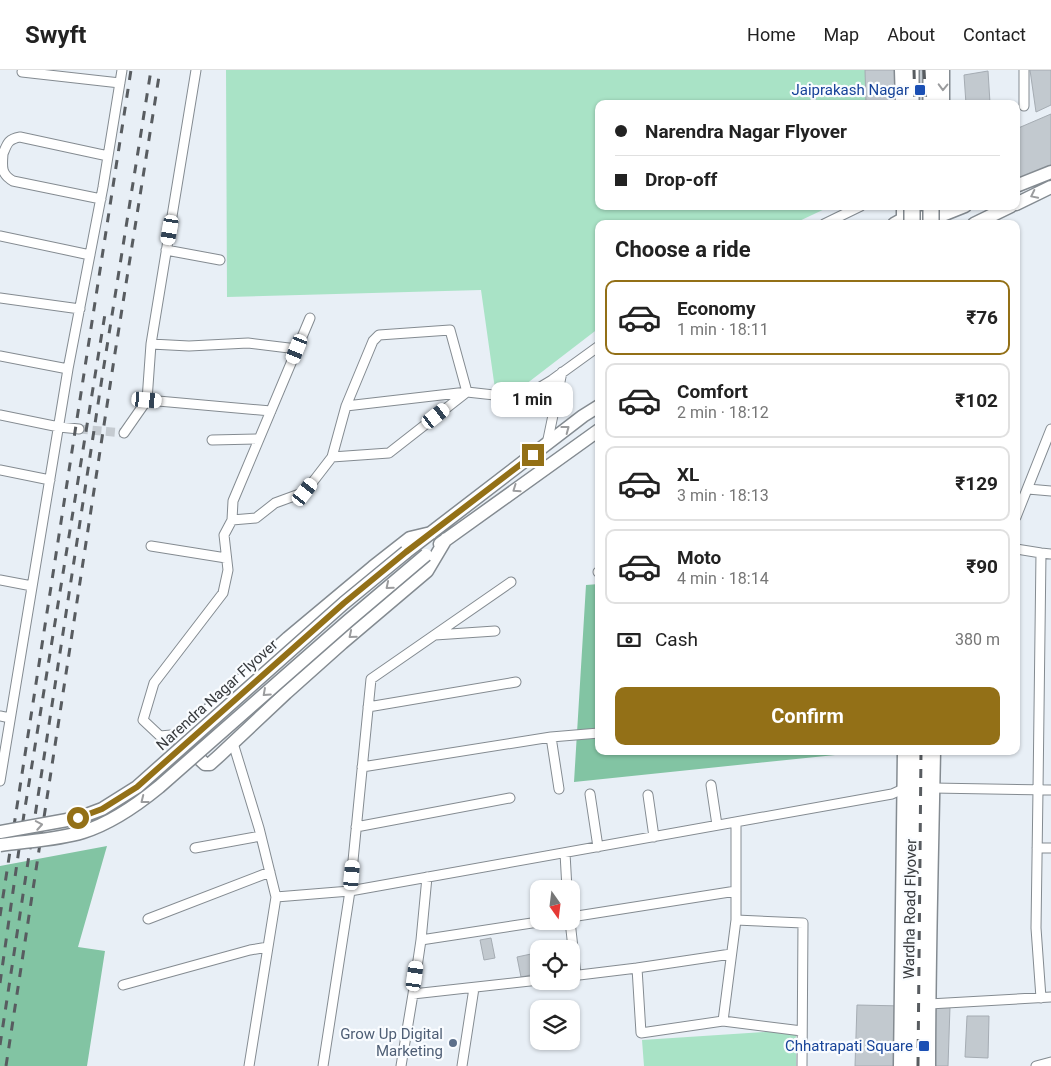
<!DOCTYPE html>
<html lang="en">
<head>
<meta charset="utf-8">
<style>
	body { margin:0; font-family:Roboto,sans-serif; background:#f6f6f6; color:#222; height:100vh; display:flex; flex-direction:column; font-size:19px; white-space:nowrap }
	* { box-sizing:border-box; margin:0 }
	p { font-size:16px; color:#767676 }
	.icon { flex:none; width:28px; height:28px; fill:none; stroke:currentColor; stroke-width:2; stroke-linecap:round; stroke-linejoin:round }
	.map { position:relative; flex:1; overflow:hidden }
	.details { position:absolute; left:595px; top:150px; width:425px; height:535px; display:flex; flex-direction:column; background:#fff; border-radius:10px; box-shadow:0 1px 4px #0004 }
	.details>* { flex:none }
	.top-card { position:absolute; left:595px; top:30px; width:425px; height:110px; border-radius:10px; box-shadow:0 1px 4px #0004; display:grid; align-content:center; height:110px; padding:0 20px; background:#fff }
	.needle { width:32px; rotate:166deg }
	.buttons { position:absolute; left:530px; top:810px; display:grid; gap:10px }
	.buttons a { display:grid; place-items:center; width:50px; height:50px; border-radius:10px; background:#fff; box-shadow:0 1px 4px #0004; font-size:25px }
	.end { position:absolute; width:22px; height:22px; margin:-11px; border:6px solid #937017; background:#fff; box-shadow:0 0 0 2px #fff }
	.from { border-radius:50% }
	.bubble { position:absolute; height:35px; border-radius:10px; background:#fff; box-shadow:0 1px 4px #0004; font-size:16px; font-weight:700; line-height:35px; text-align:center }
	.car { position:absolute; width:15px; height:30px; margin:-15px -8px; border-radius:6px; box-shadow:0 0 4px 1px #0007; background:linear-gradient(#fff 24%,#345 0 40%,#fff 0 76%,#345 0 86%,#fff 0) }
	.top-card b { display:flex; align-items:center; gap:18px; height:48px; font-size:19px }
	.top-card b+b { border-top:1px solid #e0e0e0 }
	.top-card i { width:12px; height:12px; background:#222 }
	ul { padding:0; list-style:none }
	li { display:flex; align-items:center; gap:15px; height:75px; margin:0 10px 8px; padding:0 10px; border:2px solid #e0e0e0; border-radius:10px }
	li div { flex:1 }
	li b { display:block; font-size:19px }
	li em { font-style:normal; font-weight:700 }
	li.active { border-color:#937017 }
	li>.icon { width:45px; height:45px; stroke-width:1.5 }
	h2 { padding:0 20px; font-size:22px; line-height:60px }
	.pay { display:flex; align-items:center; gap:12px; height:55px; padding:0 20px; font-size:19px }
	.pay p { margin-inline-start:auto }
	.button { display:flex; gap:10px; margin-top:auto; padding:10px 20px }
	.button a { flex:1; height:58px; border-radius:10px; background:#937017; color:#fff; font-size:20px; font-weight:700; line-height:58px; text-align:center }
	header { display:flex; align-items:center; gap:30px; box-sizing:border-box; height:70px; padding:0 25px; background:#fff; border-bottom:1px solid #e0e0e0 }
	header strong { font-size:24px }
	nav { display:flex; gap:28px; margin-inline-start:auto; font-size:18px }
	.map>svg:first-child { display:block }
	.green { fill:#a9e3c6 }
	.forest { fill:#82c4a3 }
	.building { fill:#c2c9cf; stroke:#a5acb3 }
	.lines { fill:none; stroke-linecap:round; stroke-linejoin:round }
	.street-tunnel { stroke:#c5cbd1; stroke-width:9; stroke-dasharray:9 4.5; stroke-linecap:butt }
	.street-casing { stroke:#848b91; stroke-width:11 }
	.secondary-casing { stroke:#848b91; stroke-width:15 }
	.highway-casing { stroke:#848b91; stroke-width:18 }
	.street { stroke:#fff; stroke-width:9 }
	.secondary { stroke:#fff; stroke-width:12 }
	.highway { stroke:#fff; stroke-width:15 }
	.rail { stroke:#585c60; stroke-width:3; stroke-dasharray:9 9; stroke-linecap:butt }
	.secondary-bridge-casing { stroke:#848b91; stroke-width:15; stroke-linecap:butt }
	.highway-bridge-casing { stroke:#848b91; stroke-width:18; stroke-linecap:butt }
	.secondary-bridge { stroke:#fff; stroke-width:12 }
	.highway-bridge { stroke:#fff; stroke-width:15 }
	.oneway { stroke:#9b9c9e }
	.route { stroke:#937017; stroke-width:6 }
	.transit-dot { fill:#1a4fb4; stroke:#f9fcff; stroke-width:2 }
	.service-dot { fill:#5c6f8a; stroke:#f9fcff; stroke-width:2 }
	.labels { text-anchor:middle; dominant-baseline:central; stroke-width:4.5; stroke-linejoin:round; paint-order:stroke }
	.transit-label { font-size:15px; fill:#164399; stroke:#f9fcff; text-anchor:end }
	.street-label { font-size:15px; fill:#373a3d; stroke:#f9fcff }
	.service-label { font-size:15px; fill:#4e5e75; stroke:#f9fcff; text-anchor:end }
</style>
</head>
<body>
<header>
<strong>Swyft</strong>
<nav><a>Home</a><a>Map</a><a>About</a><a>Contact</a></nav>
</header>
<div class="map">
<svg width="1051" height="996" viewBox="0 0 1051 996">
	<rect width="100%" height="100%" fill="#e8eff6"/>
	<path class="green" d="M226,0H884V34H599V136H831L793,154H599V258L517,321L495,319L481,220L227,227Z
		M796,960V996H644L642,970Z"/>
	<path class="forest" d="M599,514V681H874L574,712L586,515Z
		M107,776L78,877L105,881L87,996H0V796Z"/>
	<path class="building" d="M865,0H946L947,34H866Z
		M1030,0H1051V35L1036,42Z
		M988,1L990,33L984,34H966L964,5Z
		M1051,44V95L1019,109L1016,106V59Z
		M491,868L495,888L484,890L480,870Z
		M531,884L535,904L521,907L517,887Z
		M857,935L950,937L948,996H855Z
		M967,946H989L988,988L965,987Z"/>
	<g class="lines">
		<path class="street-tunnel" d="M79,359L124,363"/>
		<g class="street-casing">
			<path id="street" d="M22,2L120,13
				M1024,36V0
				M0,84H3C2,97 1,104 13,111L101,129
				M3,84C7,74 8,69 20,67L108,86
				M824,154L861,136
				M0,166L90,185
				M166,180L220,190
				M0,228L80,239
				M450,260L467,322L389,383L332,387L346,336L373,271L379,265Z
				M151,274L196,0
				M0,286L68,299L0,711
				M68,299L103,117L122,0
				M346,336L467,322L522,328L552,310L599,276
				M271,341L147,330L151,274L189,276L248,273L297,279
				M0,345L59,357L79,359
				M124,363L147,330
				M212,370L259,369
				M547,374L562,302
				M0,400L50,410
				M1028,419L1051,421
				M1016,447L1051,359
				M232,450L233,431L310,248
				M151,476L226,488
				M1016,479L1041,483L1051,484
				M1041,483L1038,720L1036,858L1041,928
				M598,502H599
				M0,510L32,516
				M435,565L495,561
				M368,637L516,612
				M0,646L10,648
				M182,664L160,666L143,650L154,613L223,523L228,500L224,465L232,450L256,448L275,433L305,422L332,387
				M551,667L599,663
				M233,673L259,758L276,827
				M362,697L551,667L559,719
				M711,715L717,755
				M933,718L1051,720
				M590,724L598,777
				M648,725L654,767
				M356,757L510,728
				M195,778L261,766
				M1037,778H1051
				M565,783L567,819
				M427,807L421,870L413,924L539,910
				M571,847L736,821
				M148,849L270,802
				M736,850V752
				M570,851L576,905
				M421,870L545,851
				M637,898L731,884
				M571,906L637,898L641,963L723,951L736,850L803,853L802,996
				M123,915L250,880L268,877
				M929,934L1051,927
				M723,951L802,961
				M249,996L276,827L350,821L371,609L511,512
				M323,996L350,821L892,724L903,719
				M401,996L413,924
				M462,996L474,918
				M1036,996L1051,992"/>
		</g>
		<g class="secondary-casing">
			<path id="secondary" d="M901,0L902,34
				M943,34V0
				M1016,116L1051,102
				M1016,134L1051,117
				M903,136V154
				M894,154L903,149L940,146L965,136
				M974,154L1011,136
				M431,463L410,468L373,497L288,568L182,664L180,671L205,694H210L220,685L286,623L342,573L427,501L446,469
				M440,474L599,360
				M406,482L583,346L599,336
				M900,996L904,681
				M929,996C929,891 932,786 934,681"/>
		</g>
		<g class="highway-casing">
			<path id="highway" d="M911,0V34
				M931,0V34
				M909,996L912,681
				M921,996L924,681"/>
		</g>
		<use href="#street" class="street"/>
		<use href="#secondary" class="secondary"/>
		<use href="#highway" class="highway"/>
		<path class="rail" d="M914,0L915,34
			M924,0L926,34
			M924,136L925,154
			M0,846L131,0
			M0,913L24,744L105,244
			M0,975L102,308L151,0
			M6,996L115,283L160,0
			M918,996L921,681"/>
		<g class="secondary-bridge-casing">
			<path id="secondary-bridge" d="M0,762L78,748L102,739L137,717L344,533L406,482
				M0,775C27,771 57,770 83,762C112,753 137,735 159,717L348,551L426,485"/>
		</g>
		<g class="highway-bridge-casing">
			<path id="highway-bridge" d="M912,136V154
				M931,154V136"/>
		</g>
		<use href="#secondary-bridge" class="secondary-bridge"/>
		<use href="#highway-bridge" class="highway-bridge"/>
	</g>
	<defs><path id="oneway-chevron" d="M-2-3.5L2.5 0L-2 3.5" fill="none" stroke-width="1.6" stroke-linecap="round" stroke-linejoin="round" transform="scale(1.25)"/></defs>
	<g class="oneway">
		<use href="#oneway-chevron" transform="translate(943 17) rotate(91)"/>
		<use href="#oneway-chevron" transform="translate(1034 125) rotate(154)"/>
		<use href="#oneway-chevron" transform="translate(566 359) rotate(-37)"/>
		<use href="#oneway-chevron" transform="translate(516 419) rotate(145)"/>
		<use href="#oneway-chevron" transform="translate(389 516) rotate(140)"/>
		<use href="#oneway-chevron" transform="translate(352 565) rotate(140)"/>
		<use href="#oneway-chevron" transform="translate(266 623) rotate(138)"/>
		<use href="#oneway-chevron" transform="translate(144 730) rotate(142)"/>
		<use href="#oneway-chevron" transform="translate(39 755) rotate(-10)"/>
	</g>
	<g class="lines">
		<path class="route" d="M78,748L102,739L137,717L344,533L406,482L533,385"/>
	</g>
	<g class="transit-dot">
		<rect x="914" y="14" width="12" height="12" rx="2.5"/>
		<rect x="918" y="970" width="12" height="12" rx="2.5"/>
	</g>
	<circle class="service-dot" cx="453" cy="973" r="5"/>
	<g class="labels">
		<g class="transit-label">
			<text x="909" y="20">Jaiprakash Nagar</text>
			<text x="913" y="976">Chhatrapati Square</text>
		</g>
		<g class="street-label">
			<text transform="translate(217 625) rotate(-42)">Narendra Nagar Flyover</text>
			<text transform="translate(910 839) rotate(-89)">Wardha Road Flyover</text>
		</g>
		<g class="service-label">
			<text x="443" y="964">Grow Up Digital<tspan x="443" dy="17">Marketing</tspan></text>
		</g>
	</g>
</svg>
<div class="buttons">
<a><svg class="needle" viewBox="-14 -14 28 28"><path d="M0-13l5 13h-10z" fill="#e53935"/><path d="M0 13l5-13h-10z" fill="#767676"/></svg></a>
<a><svg class="icon" aria-label="locate" viewBox="0 0 24 24"><circle cx="12" cy="12" r="6"/><path d="M12 2v4M12 18v4M2 12h4M18 12h4"/></svg></a>
<a><svg class="icon" aria-label="layers" viewBox="0 0 24 24"><path d="M12 4l9 5-9 5-9-5zM3 14l9 5 9-5"/></svg></a>
</div>
<i class="end from" style="left:78px;top:748px"></i>
<i class="end" style="left:533px;top:385px"></i>
<div class="bubble" style="left:491px;top:312px;width:82px">1 min</div>
<i class="car" style="left:170px;top:160px;rotate:190deg"></i>
<i class="car" style="left:297px;top:279px;rotate:202deg"></i>
<i class="car" style="left:147px;top:330px;rotate:95deg"></i>
<i class="car" style="left:436px;top:346px;rotate:52deg"></i>
<i class="car" style="left:305px;top:422px;rotate:38deg"></i>
<i class="car" style="left:352px;top:805px;rotate:5deg"></i>
<i class="car" style="left:415px;top:906px;rotate:8deg"></i>
<div class="top-card">
<b><i class="from"></i>Narendra Nagar Flyover</b>
<b><i></i>Drop-off</b>
</div>
<section class="details">
<h2>Choose a ride</h2>
<ul>
<li class="active"><svg class="icon" aria-label="car" viewBox="0 0 24 24"><path d="M5 17H2v-5l4-1 3-4h7l3 4 3 1v5h-3M9 17h6M6 11h13"/><circle cx="7" cy="17" r="2"/><circle cx="17" cy="17" r="2"/></svg><div><b>Economy</b><p>1 min · 18:11</p></div><em>₹76</em></li>
<li><svg class="icon" aria-label="car" viewBox="0 0 24 24"><path d="M5 17H2v-5l4-1 3-4h7l3 4 3 1v5h-3M9 17h6M6 11h13"/><circle cx="7" cy="17" r="2"/><circle cx="17" cy="17" r="2"/></svg><div><b>Comfort</b><p>2 min · 18:12</p></div><em>₹102</em></li>
<li><svg class="icon" aria-label="car" viewBox="0 0 24 24"><path d="M5 17H2v-5l4-1 3-4h7l3 4 3 1v5h-3M9 17h6M6 11h13"/><circle cx="7" cy="17" r="2"/><circle cx="17" cy="17" r="2"/></svg><div><b>XL</b><p>3 min · 18:13</p></div><em>₹129</em></li>
<li><svg class="icon" aria-label="car" viewBox="0 0 24 24"><path d="M5 17H2v-5l4-1 3-4h7l3 4 3 1v5h-3M9 17h6M6 11h13"/><circle cx="7" cy="17" r="2"/><circle cx="17" cy="17" r="2"/></svg><div><b>Moto</b><p>4 min · 18:14</p></div><em>₹90</em></li>
</ul>
<div class="pay"><svg class="icon" aria-label="cash" viewBox="0 0 24 24"><path d="M3 7h18v10H3z"/><circle cx="12" cy="12" r="2"/></svg>Cash<p>380 m</p></div>
<div class="button"><a>Confirm</a></div>
</section>
</div>
</body>
</html>
